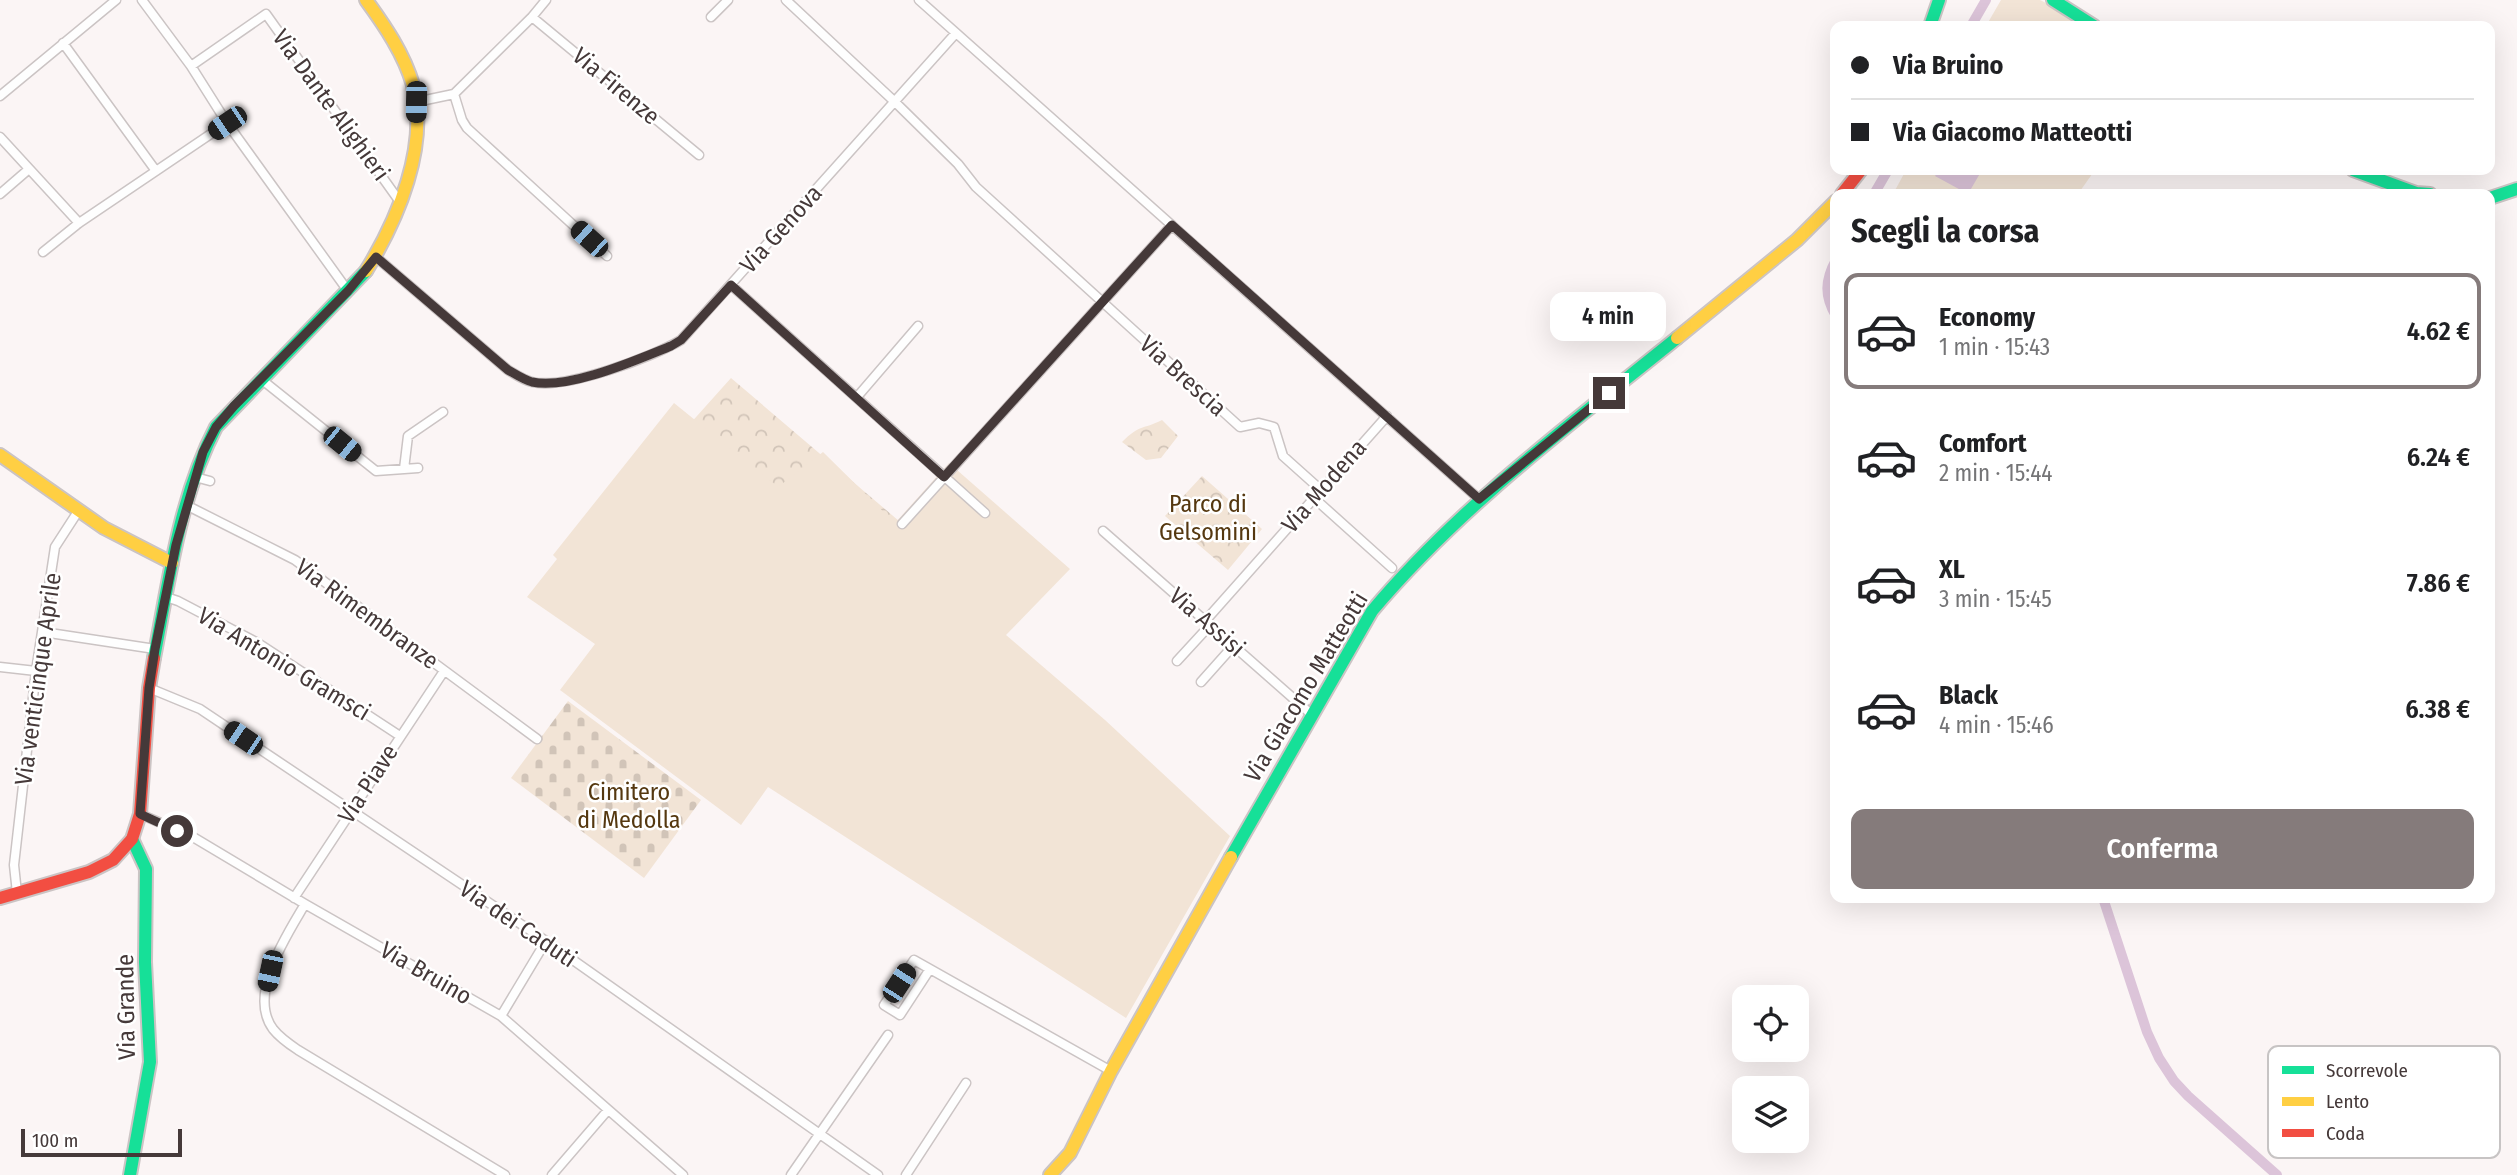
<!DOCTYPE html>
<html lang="it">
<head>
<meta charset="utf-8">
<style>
	body { margin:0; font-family:"Fira Sans Condensed",sans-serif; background:#f2f2f2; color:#202124; height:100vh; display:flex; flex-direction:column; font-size:26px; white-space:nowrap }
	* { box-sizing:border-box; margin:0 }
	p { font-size:23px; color:#757577 }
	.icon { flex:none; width:38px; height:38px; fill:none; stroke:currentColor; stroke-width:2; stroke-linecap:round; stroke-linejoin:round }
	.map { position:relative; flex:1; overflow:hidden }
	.side { position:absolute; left:1830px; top:189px; width:665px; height:714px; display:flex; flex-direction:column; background:#fff; border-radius:14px; box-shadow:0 7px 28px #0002 }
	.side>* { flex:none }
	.guide { position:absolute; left:1830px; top:21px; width:665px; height:154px; border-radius:14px; box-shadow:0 7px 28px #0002; display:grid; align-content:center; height:154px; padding:0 21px; background:#fff }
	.fabs { position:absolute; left:1732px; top:985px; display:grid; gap:14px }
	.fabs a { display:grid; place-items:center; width:77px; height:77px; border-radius:14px; background:#fff; box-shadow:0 7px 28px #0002; font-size:35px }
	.scale { position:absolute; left:21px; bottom:18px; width:161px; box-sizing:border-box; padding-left:7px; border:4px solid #453939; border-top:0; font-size:19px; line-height:24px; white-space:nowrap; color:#453939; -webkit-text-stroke:5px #fff; paint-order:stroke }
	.end { position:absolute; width:32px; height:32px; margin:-16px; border:9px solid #453939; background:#fff; box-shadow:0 0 0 4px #fff }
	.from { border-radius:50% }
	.bubble { position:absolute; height:49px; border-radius:14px; background:#fff; box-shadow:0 7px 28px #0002; font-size:23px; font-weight:600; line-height:49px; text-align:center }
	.car { position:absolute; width:21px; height:42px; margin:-21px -10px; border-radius:9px; box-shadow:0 0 5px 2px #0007; background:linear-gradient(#222 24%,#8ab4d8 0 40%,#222 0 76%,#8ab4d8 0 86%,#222 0) }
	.guide b { display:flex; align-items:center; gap:24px; height:66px; font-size:26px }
	.guide b+b { border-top:2px solid #e0e0e0 }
	.guide i { width:18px; height:18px; background:#202124 }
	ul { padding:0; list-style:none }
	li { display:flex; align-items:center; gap:21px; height:116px; margin:0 14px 10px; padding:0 7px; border:4px solid transparent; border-radius:14px }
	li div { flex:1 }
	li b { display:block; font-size:26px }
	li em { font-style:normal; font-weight:600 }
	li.current { border-color:#857b7b }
	li>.icon { width:63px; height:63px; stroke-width:1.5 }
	h2 { padding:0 21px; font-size:32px; line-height:84px }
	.button { display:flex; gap:14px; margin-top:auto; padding:14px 21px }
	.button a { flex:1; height:80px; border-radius:14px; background:#857b7b; color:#fff; font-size:28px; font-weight:600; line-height:80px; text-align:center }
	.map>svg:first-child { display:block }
	.cemetery { fill:url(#cemetery-stones) }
	.park { fill:url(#park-crowns) }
	.pitch { fill:#f2e4d6 }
	.water { fill:#dcc4d9 }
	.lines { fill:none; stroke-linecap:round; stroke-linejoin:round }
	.canal { stroke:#dcc4d9; stroke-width:10 }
	.street-casing { stroke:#cbc4c4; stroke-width:11 }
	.fast-casing { stroke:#cbc4c4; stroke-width:16 }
	.slow-casing { stroke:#cbc4c4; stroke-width:16 }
	.jam-casing { stroke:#cbc4c4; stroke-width:16 }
	.street { stroke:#fefefe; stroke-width:8 }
	.fast { stroke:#16e098; stroke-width:12 }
	.slow { stroke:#ffcf43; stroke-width:12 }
	.jam { stroke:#f24e42; stroke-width:12 }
	.route { stroke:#453939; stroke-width:9 }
	.labels { text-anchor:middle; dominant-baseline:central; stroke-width:5; stroke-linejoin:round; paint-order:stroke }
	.street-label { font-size:24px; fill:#453939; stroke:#fff }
	.park-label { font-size:24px; fill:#553810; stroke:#fff }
	.key { fill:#fff; stroke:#c7c4c4; stroke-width:2 }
	.key-label { font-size:19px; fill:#453939 }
</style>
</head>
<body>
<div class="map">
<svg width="2517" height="1175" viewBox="0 0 2517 1175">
	<defs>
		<pattern id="cemetery-stones" width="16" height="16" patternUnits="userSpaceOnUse" patternTransform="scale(1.75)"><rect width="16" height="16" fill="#f2e4d6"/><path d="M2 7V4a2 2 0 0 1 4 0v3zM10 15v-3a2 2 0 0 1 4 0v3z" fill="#d1c4b8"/></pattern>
		<pattern id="park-crowns" width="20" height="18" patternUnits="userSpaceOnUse" patternTransform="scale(1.75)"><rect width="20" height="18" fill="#f2e4d6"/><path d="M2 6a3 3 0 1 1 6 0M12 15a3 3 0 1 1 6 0" fill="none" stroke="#d1c4b8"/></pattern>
	</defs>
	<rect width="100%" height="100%" fill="#fbf5f5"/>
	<path class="cemetery" d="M568,701L701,800L644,878L511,778Z"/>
	<path class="park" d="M731,378L926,544L881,591L688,426Z
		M1162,420L1178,436L1161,458L1146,460L1122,442C1140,424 1142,430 1162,420Z
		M1202,476L1262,529L1228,570L1165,516Z"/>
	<path class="pitch" d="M2001,0H2040L2092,26H1986Z
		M1906,170H2095L2078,194H1893Z
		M674,403L778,487L823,452L895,523L949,463L1070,569L1006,635L1105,720L1230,836L1126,1018L768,787L741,825L560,690L595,644L527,597L557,559L553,555Z"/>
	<path class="water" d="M1939,170H1982L1968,194L1935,176Z"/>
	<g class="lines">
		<path class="canal" d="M1971,26L1986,0
			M1874,194L1888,170
			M1836,260C1825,280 1824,296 1836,316
			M2103,898L2147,1032L2159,1058L2174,1081L2188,1096L2277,1175"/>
		<g class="street-casing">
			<path id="street" d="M142,0L191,66L227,123L348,291
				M786,0L895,102L958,164L976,187L1240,427L1259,423L1274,427L1283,456L1321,490
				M919,0L1479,499
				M532,17L699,155
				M711,17L728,0
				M63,43L156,171
				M191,66L266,14L400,202
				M454,94L462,120L467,128L607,256
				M0,96L116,0
				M416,102L454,94L532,17L546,0
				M0,137L79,223
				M0,194L29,169
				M43,252L79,223L227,123
				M376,257L508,370C515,374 523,380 532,382C564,390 653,357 681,340L956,33
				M731,285L985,513
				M261,379L376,471L418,468
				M857,397L918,326
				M404,469L408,436L443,412
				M195,477L210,481
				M1314,498L1392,568
				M186,505L295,560L537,739
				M902,524L1172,225
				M1103,531L1311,714
				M166,597L178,601L258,643L400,736
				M1206,620L1387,416
				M43,632L155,649
				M1177,661L1211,624
				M0,667L36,671
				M1201,682L1234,645
				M149,688L200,709L546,941L878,1175
				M140,814L193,837L305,904L501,1016L683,1175
				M17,893L14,865L36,671L55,547L77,513
				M294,898L444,671
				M305,904C287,935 247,994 273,1029C280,1038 289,1044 298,1050L505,1175
				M930,969L900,1015L884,1005L914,960L1111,1071
				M501,1016L546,941
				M552,1175L608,1110
				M791,1175L888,1035
				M906,1175L966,1083"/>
		</g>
		<g class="fast-casing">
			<path id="fast" d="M2053,0L2094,26
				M1930,26L1939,0
				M2353,170L2416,193L2430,194
				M2490,198L2517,189
				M154,658C169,581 179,498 216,427L366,271
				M1231,857L1372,611C1460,506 1571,424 1677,338
				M130,1175L150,1062L145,962L146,869L132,839"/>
		</g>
		<g class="slow-casing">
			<path id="slow" d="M366,0C385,26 404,54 413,85C429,146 398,219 366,271
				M1677,338L1797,240L1836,201
				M0,455L104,528L172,563
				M1050,1175L1070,1153L1111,1071L1231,857"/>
		</g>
		<g class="jam-casing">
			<path id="jam" d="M1842,194L1861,170
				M0,898L89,872L113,860L132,839L140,814L149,688L154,658"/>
		</g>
		<use href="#street" class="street"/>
		<use href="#fast" class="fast"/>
		<use href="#slow" class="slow"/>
		<use href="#jam" class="jam"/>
	</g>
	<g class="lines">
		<path class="route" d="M177,831L140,814L149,688L155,649L176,545L203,452L216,427L234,406L348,291L376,257L508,370C515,374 524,380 532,382C569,390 636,360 671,346L681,340L731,285L944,477L1172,225L1479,499L1609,393"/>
	</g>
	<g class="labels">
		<g class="street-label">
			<text transform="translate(616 86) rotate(40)">Via Firenze</text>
			<text transform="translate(331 105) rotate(54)">Via Dante Alighieri</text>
			<text transform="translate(781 229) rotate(-48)">Via Genova</text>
			<text transform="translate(1183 376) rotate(42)">Via Brescia</text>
			<text transform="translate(1324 486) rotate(-49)">Via Modena</text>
			<text transform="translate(367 614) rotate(36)">Via Rimembranze</text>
			<text transform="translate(1207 622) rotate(41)">Via Assisi</text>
			<text transform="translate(284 664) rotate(31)">Via Antonio Gramsci</text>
			<text transform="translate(38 679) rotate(-82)">Via venticinque Aprile</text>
			<text transform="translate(1306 687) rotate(-59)">Via Giacomo Matteotti</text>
			<text transform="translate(368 784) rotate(-57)">Via Piave</text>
			<text transform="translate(518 924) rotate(34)">Via dei Caduti</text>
			<text transform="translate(426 973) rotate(30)">Via Bruino</text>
			<text transform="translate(126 1007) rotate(-91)">Via Grande</text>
		</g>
		<g class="park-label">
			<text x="1208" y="504">Parco di<tspan x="1208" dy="28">Gelsomini</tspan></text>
			<text x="629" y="792">Cimitero<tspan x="629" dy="28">di Medolla</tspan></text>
		</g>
	</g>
	<rect x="2268" y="1046" width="232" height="112" rx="10" class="key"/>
	<rect x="2282" y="1066" width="32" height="8" fill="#16e098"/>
	<rect x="2282" y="1097" width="32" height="9" fill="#ffcf43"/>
	<rect x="2282" y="1129" width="32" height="8" fill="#f24e42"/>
	<g class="key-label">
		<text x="2326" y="1077">Scorrevole</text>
		<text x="2326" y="1108">Lento</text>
		<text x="2326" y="1140">Coda</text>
	</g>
</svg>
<div class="fabs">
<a><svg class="icon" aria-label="locate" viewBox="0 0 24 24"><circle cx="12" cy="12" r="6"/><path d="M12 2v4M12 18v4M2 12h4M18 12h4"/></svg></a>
<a><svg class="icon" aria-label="layers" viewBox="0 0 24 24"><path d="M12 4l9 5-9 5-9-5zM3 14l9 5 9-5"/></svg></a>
</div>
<div class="scale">100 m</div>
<i class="end from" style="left:177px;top:831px"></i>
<i class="end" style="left:1609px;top:393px"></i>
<div class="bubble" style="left:1550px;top:292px;width:116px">4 min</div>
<i class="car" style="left:416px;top:102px;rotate:181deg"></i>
<i class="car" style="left:227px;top:123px;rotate:236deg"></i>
<i class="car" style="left:589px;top:239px;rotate:312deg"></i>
<i class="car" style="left:342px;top:444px;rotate:129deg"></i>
<i class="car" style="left:243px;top:738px;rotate:304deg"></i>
<i class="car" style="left:270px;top:971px;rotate:192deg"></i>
<i class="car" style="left:899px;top:983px;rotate:33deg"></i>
<div class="guide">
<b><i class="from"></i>Via Bruino</b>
<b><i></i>Via Giacomo Matteotti</b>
</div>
<section class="side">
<h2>Scegli la corsa</h2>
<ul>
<li class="current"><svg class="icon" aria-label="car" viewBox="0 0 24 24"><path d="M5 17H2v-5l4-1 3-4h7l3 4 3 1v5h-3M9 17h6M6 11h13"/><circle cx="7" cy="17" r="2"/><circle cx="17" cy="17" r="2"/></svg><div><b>Economy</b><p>1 min · 15:43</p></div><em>4.62 €</em></li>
<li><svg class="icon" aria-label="car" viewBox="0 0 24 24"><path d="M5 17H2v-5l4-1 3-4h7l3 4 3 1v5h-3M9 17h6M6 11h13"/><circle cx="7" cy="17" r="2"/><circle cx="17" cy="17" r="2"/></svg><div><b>Comfort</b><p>2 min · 15:44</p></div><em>6.24 €</em></li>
<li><svg class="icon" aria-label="car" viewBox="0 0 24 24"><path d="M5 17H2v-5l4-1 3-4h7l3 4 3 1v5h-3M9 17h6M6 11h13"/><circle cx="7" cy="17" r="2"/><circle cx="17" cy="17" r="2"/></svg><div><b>XL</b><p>3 min · 15:45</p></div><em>7.86 €</em></li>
<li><svg class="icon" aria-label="car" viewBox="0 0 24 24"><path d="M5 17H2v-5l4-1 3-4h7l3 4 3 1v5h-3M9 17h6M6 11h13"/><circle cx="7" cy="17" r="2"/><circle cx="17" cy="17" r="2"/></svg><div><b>Black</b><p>4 min · 15:46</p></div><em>6.38 €</em></li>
</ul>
<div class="button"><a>Conferma</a></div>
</section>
</div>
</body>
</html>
